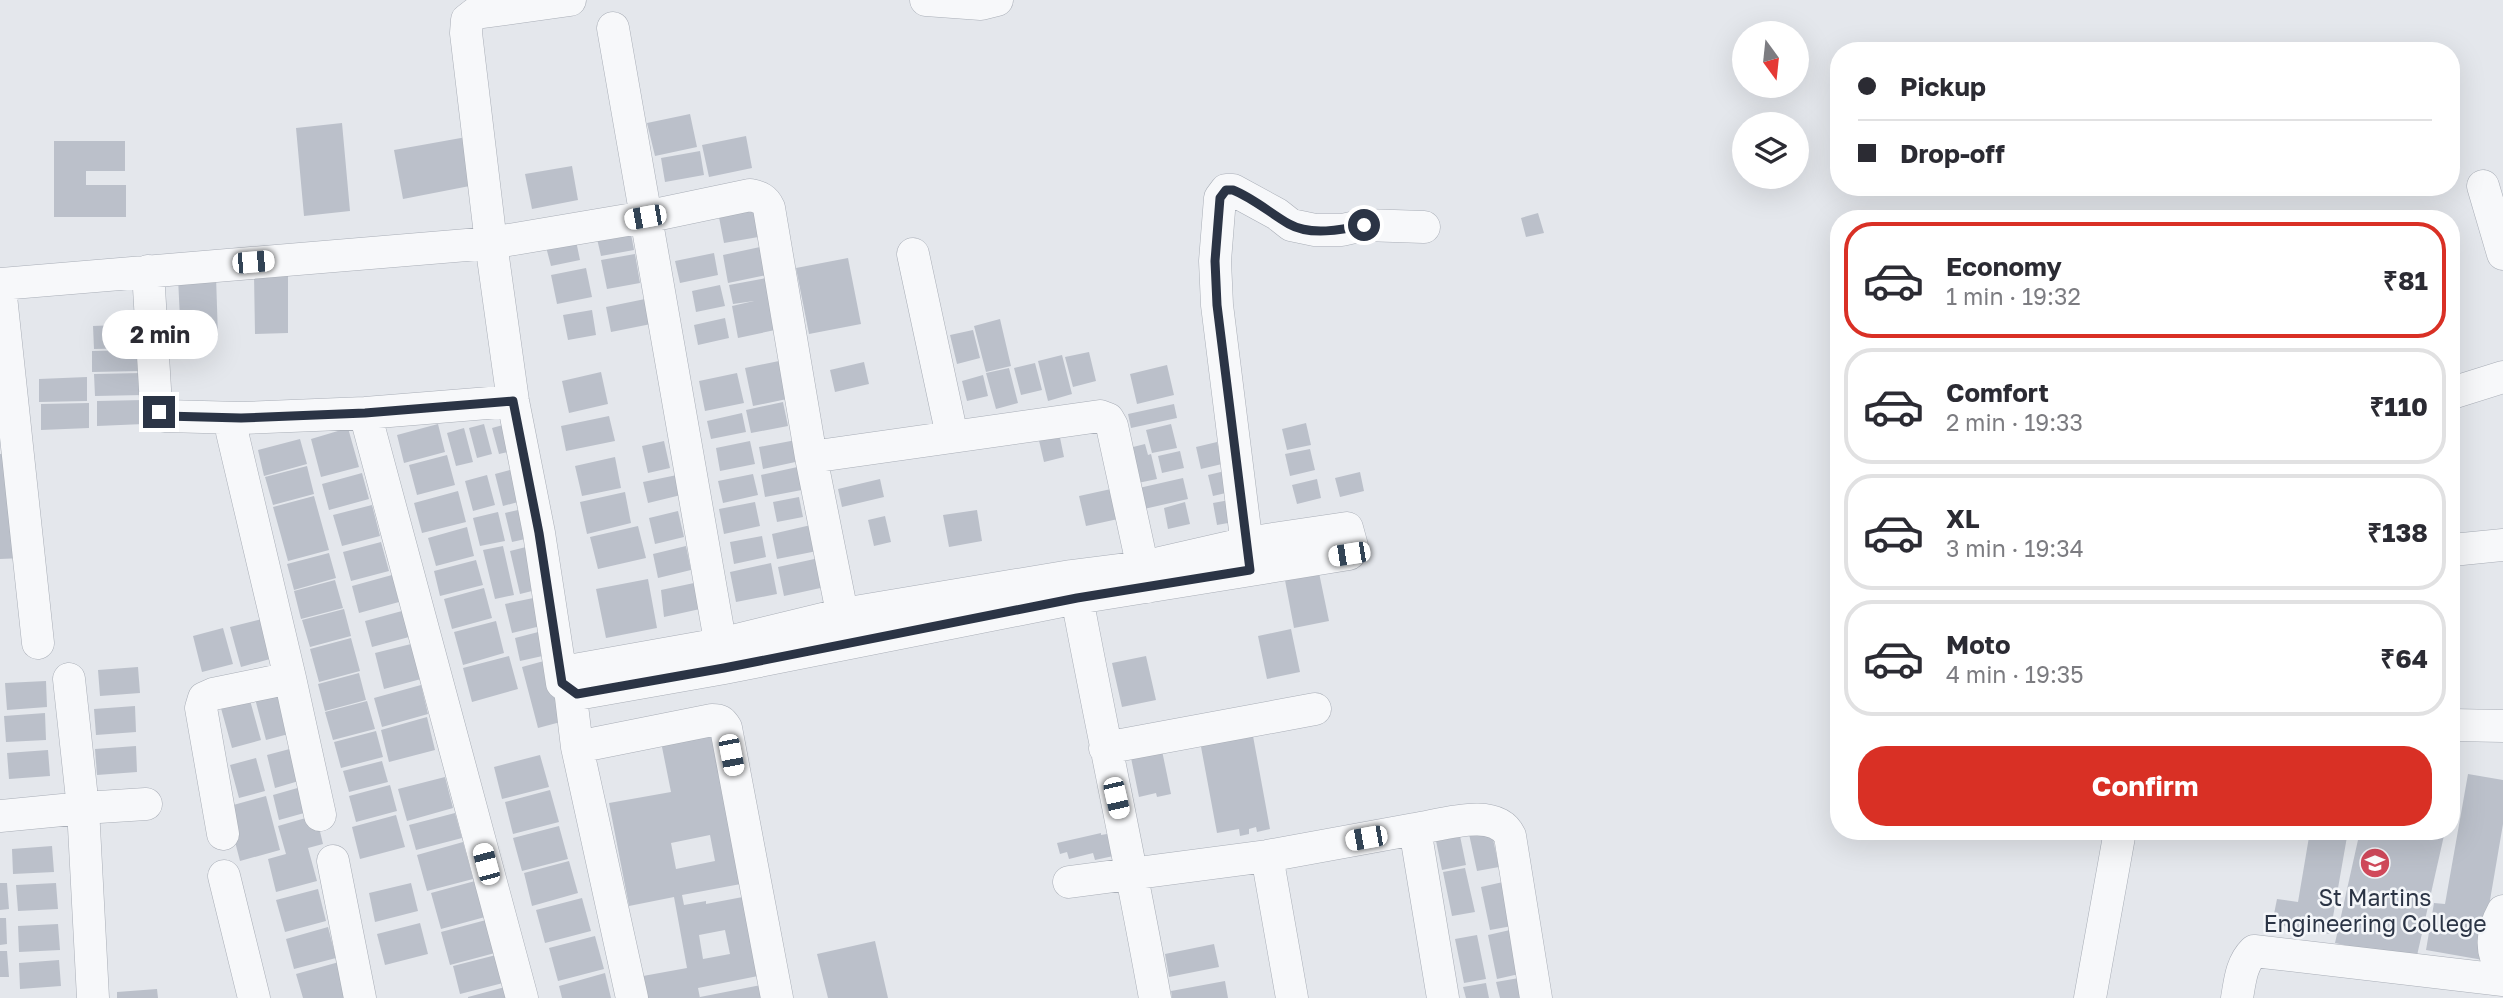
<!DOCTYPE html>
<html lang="en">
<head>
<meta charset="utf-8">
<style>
	body { margin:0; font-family:"Golos Text",sans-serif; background:#f2f2f3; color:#2b2b33; height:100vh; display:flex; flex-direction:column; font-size:26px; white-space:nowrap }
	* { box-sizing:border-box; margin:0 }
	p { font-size:23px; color:#7c7c81 }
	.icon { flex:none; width:38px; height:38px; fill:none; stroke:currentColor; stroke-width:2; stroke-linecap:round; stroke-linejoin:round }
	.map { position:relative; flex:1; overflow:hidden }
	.details { position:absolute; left:1830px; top:210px; width:630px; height:630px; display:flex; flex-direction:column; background:#fff; border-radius:28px; box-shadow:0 7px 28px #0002 }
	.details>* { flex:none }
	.top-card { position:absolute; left:1830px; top:42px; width:630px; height:154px; border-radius:28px; box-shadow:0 7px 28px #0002; display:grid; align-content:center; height:154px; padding:0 28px; background:#fff }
	.needle { width:46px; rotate:165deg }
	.fabs { position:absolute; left:1732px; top:21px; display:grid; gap:14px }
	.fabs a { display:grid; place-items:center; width:77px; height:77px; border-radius:50%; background:#fff; box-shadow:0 7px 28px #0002; font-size:35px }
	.end { position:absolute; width:32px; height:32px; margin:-16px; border:9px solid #2b3445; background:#fff; box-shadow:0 0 0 4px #fff }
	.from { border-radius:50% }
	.bubble { position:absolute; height:49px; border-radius:24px; background:#fff; box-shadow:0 7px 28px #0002; font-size:23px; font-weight:700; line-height:49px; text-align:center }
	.car { position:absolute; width:21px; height:42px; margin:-21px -10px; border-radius:9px; box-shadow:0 0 5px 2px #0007; background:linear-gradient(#fff 24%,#345 0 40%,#fff 0 76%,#345 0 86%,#fff 0) }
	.top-card b { display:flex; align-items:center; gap:24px; height:66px; font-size:26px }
	.top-card b+b { border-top:2px solid #e1e1e2 }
	.top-card i { width:18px; height:18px; background:#2b2b33 }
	ul { padding:12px 0 0; list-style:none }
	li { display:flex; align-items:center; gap:21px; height:116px; margin:0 14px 10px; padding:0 14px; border:4px solid #e1e1e2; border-radius:28px }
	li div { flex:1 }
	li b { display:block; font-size:26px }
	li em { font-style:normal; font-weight:700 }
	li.on { border-color:#d93025 }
	li>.icon { width:63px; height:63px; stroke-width:1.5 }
	.action { display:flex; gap:14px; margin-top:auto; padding:14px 28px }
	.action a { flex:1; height:80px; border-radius:28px; background:#d93025; color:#fff; font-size:28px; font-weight:700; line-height:80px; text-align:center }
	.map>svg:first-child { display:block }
	.building { fill:#bbc0ca; fill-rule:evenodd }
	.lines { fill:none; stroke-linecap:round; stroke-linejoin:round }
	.minor-casing { stroke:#a9aeb7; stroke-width:33 }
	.minor { stroke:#f7f8fa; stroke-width:32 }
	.route { stroke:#2b3445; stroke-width:9 }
	.labels { text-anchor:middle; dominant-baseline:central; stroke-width:5; stroke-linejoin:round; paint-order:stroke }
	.poi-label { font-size:23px; fill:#2b3445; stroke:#f4f6f9 }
</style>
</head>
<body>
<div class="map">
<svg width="2503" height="998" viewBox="0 0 2503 998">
	<rect width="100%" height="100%" fill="#e4e7ec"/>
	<path class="building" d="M690,114L697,147L655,156L647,123Z
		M342,123L350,211L304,216L296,128Z
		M472,136L480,184L403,199L394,150Z
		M746,136L752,168L709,177L702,145Z
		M54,141H125V171H86V185H126V217H54Z
		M700,151L704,175L665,182L661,158Z
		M572,166L578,200L532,209L525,174Z
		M757,199L764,236L724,243L717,207Z
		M1538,213L1544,233L1526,237L1521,218Z
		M629,223L634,250L601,256L595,230Z
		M575,236L580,260L551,266L545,243Z
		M760,247L767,275L728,283L723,255Z
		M714,253L718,275L680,283L675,261Z
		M635,254L640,283L607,289L601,260Z
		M848,258L861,324L809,334L796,268Z
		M586,268L592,297L557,304L551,275Z
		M254,274H288V333L255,334Z
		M216,276L218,337L181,339L178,278Z
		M766,278L775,330L738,338L732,306L754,301L733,304L729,285Z
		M720,285L725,306L696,312L692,291Z
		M650,298L656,323L611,332L606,307Z
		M592,310L596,335L568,340L563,315Z
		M725,318L729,338L698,345L694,325Z
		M1000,319L1011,366L986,372L974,326Z
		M141,324V348L94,349L93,326Z
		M973,330L980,358L957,364L950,335Z
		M140,350L141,371L92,372V351Z
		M1089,352L1096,381L1073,387L1065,357Z
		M1062,355L1072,394L1048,401L1038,361Z
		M779,361L787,399L753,406L745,368Z
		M864,362L869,384L835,392L830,370Z
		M1035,363L1042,390L1021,395L1014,368Z
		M1167,365L1174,395L1137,404L1130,374Z
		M1009,368L1018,403L996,409L986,373Z
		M601,372L608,404L569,413L562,381Z
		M142,373L143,395L95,396L94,374Z
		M737,373L744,403L705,411L699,381Z
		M983,375L988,396L967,401L962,381Z
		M87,377V401L39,402V379Z
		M143,400L144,424L97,426V401Z
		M783,402L788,426L751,433L746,410Z
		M89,403V428L41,430V404Z
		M1174,404L1177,418L1131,428L1128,414Z
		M742,413L746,432L711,439L707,421Z
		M609,416L615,441L566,451L561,426Z
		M510,423L517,450L499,454L492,428Z
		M1306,423L1311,445L1287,450L1282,429Z
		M438,424L445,452L404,463L397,435Z
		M484,424L492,454L477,458L469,428Z
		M1171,424L1177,448L1152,453L1146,430Z
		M348,428L359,467L321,477L311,439Z
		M464,428L473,462L456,466L447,433Z
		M1058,428L1064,457L1044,462L1037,432Z
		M300,439L307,464L264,476L258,450Z
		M796,440L800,461L763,469L759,447Z
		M664,441L670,468L648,473L642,446Z
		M750,441L755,464L720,471L716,448Z
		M1217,442L1222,464L1201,469L1196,447Z
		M1145,444L1148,455L1151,454L1157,479L1133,484L1125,449Z
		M1310,449L1315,470L1290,476L1285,454Z
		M1180,451L1184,468L1162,473L1158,456Z
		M17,453L23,558L0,559V454Z
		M447,455L455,485L417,495L409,465Z
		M615,457L621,488L582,496L575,466Z
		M307,466L314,494L273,505L265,477Z
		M802,466L807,489L765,497L761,475Z
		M521,467L529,499L503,506L495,474Z
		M1225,471L1230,492L1213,496L1208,475Z
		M1360,472L1364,491L1340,497L1335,478Z
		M362,473L369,499L329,510L322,484Z
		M753,474L758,495L723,503L718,481Z
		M487,475L495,505L473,511L465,481Z
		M677,475L681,495L648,503L643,482Z
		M1183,478L1188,499L1144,509L1139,488Z
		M880,479L884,497L842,507L838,489Z
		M1317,479L1321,498L1297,504L1292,485Z
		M1111,489L1118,519L1086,526L1079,496Z
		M458,491L466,522L422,533L414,503Z
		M625,492L631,523L587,534L580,502Z
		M314,496L329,550L288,561L273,507Z
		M799,497L803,517L777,522L773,502Z
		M1235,499L1239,521L1217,525L1213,503Z
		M755,502L760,526L724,534L719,509Z
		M1185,502L1190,524L1168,529L1164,508Z
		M372,505L380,536L342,546L333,515Z
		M527,508L534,537L512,542L505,513Z
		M977,510L982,541L949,547L943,515Z
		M678,511L684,537L655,544L649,518Z
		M498,512L505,541L480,546L473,518Z
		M885,516L891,542L874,546L868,520Z
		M811,525L817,551L777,559L772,534Z
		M638,526L646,558L598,569L590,537Z
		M467,527L474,556L436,566L428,538Z
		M762,536L766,557L734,564L730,542Z
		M381,542L389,571L351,581L343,552Z
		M503,546L514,595L495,599L483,550Z
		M530,546L540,589L520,594L510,551Z
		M686,546L691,570L658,578L653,554Z
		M329,553L336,578L294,590L287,564Z
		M819,558L825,587L784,596L778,567Z
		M476,560L483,585L440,596L434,571Z
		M771,563L777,594L736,602L730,572Z
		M1318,568L1329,621L1294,628L1284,575Z
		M392,575L399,602L359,613L352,586Z
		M648,579L657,628L606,638L596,589Z
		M335,580L343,608L301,619L294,591Z
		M694,583L700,609L664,617L661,590Z
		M484,588L492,618L452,629L444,599Z
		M543,596L549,624L512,633L505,604Z
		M344,609L351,636L310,647L302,620Z
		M402,611L409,637L372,647L365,621Z
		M266,618L277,657L241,667L230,627Z
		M496,621L504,653L463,665L454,632Z
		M223,628L233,664L202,672L193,636Z
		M550,629L556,653L520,661L515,638Z
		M1291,629L1300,672L1267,679L1258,636Z
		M351,638L360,671L319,682L310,649Z
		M411,644L421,679L384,689L375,653Z
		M509,656L518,689L472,702L463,668Z
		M1146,656L1156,700L1122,707L1112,663Z
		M551,659L568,720L538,728L522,667Z
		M138,667L140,693L100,696L98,670Z
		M359,673L366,700L325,711L318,684Z
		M46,681L47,707L7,710L5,683Z
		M421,685L428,714L382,727L374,698Z
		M284,687L296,732L266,740L254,695Z
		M248,693L261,740L232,748L219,701Z
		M367,701L375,729L333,740L325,712Z
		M135,706L136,732L96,735L94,709Z
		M45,713L46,740L6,742L4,716Z
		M427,717L435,750L389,762L381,730Z
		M1251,725L1270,829L1257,832L1256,827L1249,829V834L1240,836L1239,829L1217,833L1199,736Z
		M715,726L746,883L682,895L684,905L706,901V904L748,896L763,975L698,988L700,998H647L643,976L687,968L674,897L629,906L609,803L671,792L660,737ZM710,835L715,861L676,869L671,843ZM725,930L730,954L703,959L699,935Z
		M376,731L383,757L341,768L334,742Z
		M1160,741L1171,794L1157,797L1156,793L1139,797L1129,748Z
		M136,746L137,772L97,775L95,749Z
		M301,746L309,778L275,788L267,755Z
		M48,750L50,776L9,779L7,753Z
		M540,755L549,787L502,799L494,767Z
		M256,758L265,791L239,798L230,765Z
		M382,761L388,782L349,792L343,771Z
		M2468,774L2503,780V824L2488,912L2483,960L2426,950L2434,903L2445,904Z
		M445,777L453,808L407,821L398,789Z
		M308,785L315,810L279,820L273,795Z
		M390,785L397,811L356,822L349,796Z
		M550,790L559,822L513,834L505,802Z
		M266,796L280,850L240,861L226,807Z
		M455,813L462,838L416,850L409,825Z
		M316,815L323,844L308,848L317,881L276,892L268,859L286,854L278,826Z
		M396,815L405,847L360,859L352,827Z
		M559,826L568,859L522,871L513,838Z
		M1491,830L1499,867L1477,871L1469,834Z
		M1459,831L1466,865L1442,870L1435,836Z
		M2310,831H2348L2330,934L2272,924L2277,899L2298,902Z
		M2360,831H2445L2416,960L2335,943Z
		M1101,833V835L1113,833L1118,855L1095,860L1093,853L1069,859L1067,852L1060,854L1057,843Z
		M463,842L473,879L427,891L417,855Z
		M52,846L54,872L13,874L12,849Z
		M569,861L578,893L532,906L524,873Z
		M1465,868L1475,912L1452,916L1443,872Z
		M475,881L485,917L441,929L431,893Z
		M1503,882L1512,926L1490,930L1481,887Z
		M0,883H7L9,909L0,910Z
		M56,883L58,909L18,911L16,885Z
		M411,883L418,911L375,922L369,893Z
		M318,889L326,921L285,932L276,900Z
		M582,898L591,931L545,943L536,910Z
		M0,918H6L7,944L0,945Z
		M486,920L495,953L450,965L441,932Z
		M420,923L428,954L385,965L377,934Z
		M58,924L60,950L19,952L18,926Z
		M328,927L336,958L294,969L286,939Z
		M1510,930L1519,974L1497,979L1488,935Z
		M1477,935L1486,979L1464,983L1455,939Z
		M595,936L604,969L558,981L549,948Z
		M875,941L888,998H828L817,954Z
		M1214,944L1219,967L1169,977L1165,954Z
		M0,951H7L9,977H0Z
		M496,955L503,983L460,994L453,966Z
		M59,960L61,986L20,989L19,963Z
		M339,962L348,998H303L296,974Z
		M605,973L611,998H562L559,986Z
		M1519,978L1523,998H1500L1496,982Z
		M1225,981L1228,998H1172L1171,991Z
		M1486,983L1489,998H1466L1463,987Z
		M761,985L763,998H700V997Z
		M505,987L507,998H468V997Z
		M157,989L158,998H117V992Z"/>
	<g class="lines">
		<g class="minor-casing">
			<path id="minor" d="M926,0L981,4L997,0
				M613,28L724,664
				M2483,186L2503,254
				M913,254L952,436
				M148,271L156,406L159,412L165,416L241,418L365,413L513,401
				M0,284L491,243L645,217L750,195C760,197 765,199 769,208L811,457L846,633
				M0,287L38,643
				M2452,393L2503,377
				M365,413L522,998
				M232,432L290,678L320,815
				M811,457L1100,416L1108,419L1112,426L1147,587
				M2452,550L2503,545
				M1249,562L1217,305L1215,261L1220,198L1226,190H1233L1277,214L1291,225L1315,230H1342L1364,225L1424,227
				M1071,577L1077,598C1102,731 1131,864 1155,998
				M69,679L83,808L146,804
				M562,683L574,670L720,644L843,614L1071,576L1142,567L1247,543L1347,528L1353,550L1349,554L1077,598L724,668L577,694L562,683L539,533L513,401L491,243L466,33L467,20L476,13L570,0
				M570,689L577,747L632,998
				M2452,725L2503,726
				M577,747L712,720C720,720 722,721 726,728L777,998
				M1105,748L1315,709
				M0,816L83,808L93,998
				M223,834L201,708L204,698L213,694L290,678
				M1267,856L1292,998
				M333,861L360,998
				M224,876L254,998
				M1069,882L1267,856L1415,829
				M2503,911C2492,931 2489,952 2503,970
				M1443,998L1415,829C1442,825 1496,806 1510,836L1536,998
				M2090,998L2120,831
				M2237,998C2240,981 2241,964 2254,951L2503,980"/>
		</g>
		<use href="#minor" class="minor"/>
	</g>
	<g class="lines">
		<path class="route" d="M159,412L165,416L241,418L365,413L513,401L539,533L562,683L577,694L724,668L1077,598L1250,570L1217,305L1215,261L1220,198L1226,190H1233C1253,198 1270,213 1289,224C1310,236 1342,230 1364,225"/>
	</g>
	<defs>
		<g id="university-disc" transform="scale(1.575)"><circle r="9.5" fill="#d1495b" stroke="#f4f6f9"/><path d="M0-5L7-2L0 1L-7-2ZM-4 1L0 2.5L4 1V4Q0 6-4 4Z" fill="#fff"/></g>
	</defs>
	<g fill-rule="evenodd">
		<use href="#university-disc" x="2375" y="863"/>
	</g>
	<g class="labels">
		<g class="poi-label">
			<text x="2375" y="897">St Martins<tspan x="2375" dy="26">Engineering College</tspan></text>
		</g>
	</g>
</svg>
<div class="fabs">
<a><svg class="needle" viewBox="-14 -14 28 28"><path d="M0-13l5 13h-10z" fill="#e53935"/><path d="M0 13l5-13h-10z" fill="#7c7c81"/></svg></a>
<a><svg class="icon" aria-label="layers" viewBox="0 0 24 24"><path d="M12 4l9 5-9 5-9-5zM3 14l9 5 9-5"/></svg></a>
</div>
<i class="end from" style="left:1364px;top:225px"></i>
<i class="end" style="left:159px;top:412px"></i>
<div class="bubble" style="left:102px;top:310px;width:116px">2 min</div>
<i class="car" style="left:645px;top:217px;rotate:260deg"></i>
<i class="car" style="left:253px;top:262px;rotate:85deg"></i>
<i class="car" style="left:1349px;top:554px;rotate:261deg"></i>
<i class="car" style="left:731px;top:755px;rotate:169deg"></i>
<i class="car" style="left:1116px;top:798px;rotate:167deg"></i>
<i class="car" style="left:1366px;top:838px;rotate:260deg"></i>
<i class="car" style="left:486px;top:864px;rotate:345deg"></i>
<div class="top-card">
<b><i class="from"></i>Pickup</b>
<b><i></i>Drop-off</b>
</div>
<section class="details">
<ul>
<li class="on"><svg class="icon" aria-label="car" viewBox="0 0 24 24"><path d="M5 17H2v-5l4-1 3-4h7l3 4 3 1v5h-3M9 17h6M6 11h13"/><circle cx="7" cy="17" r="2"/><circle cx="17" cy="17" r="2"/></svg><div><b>Economy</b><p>1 min · 19:32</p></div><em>₹81</em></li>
<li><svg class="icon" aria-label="car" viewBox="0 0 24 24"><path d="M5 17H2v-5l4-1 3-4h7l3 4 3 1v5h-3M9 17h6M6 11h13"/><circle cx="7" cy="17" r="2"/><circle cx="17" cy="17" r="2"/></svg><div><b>Comfort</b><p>2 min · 19:33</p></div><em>₹110</em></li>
<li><svg class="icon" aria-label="car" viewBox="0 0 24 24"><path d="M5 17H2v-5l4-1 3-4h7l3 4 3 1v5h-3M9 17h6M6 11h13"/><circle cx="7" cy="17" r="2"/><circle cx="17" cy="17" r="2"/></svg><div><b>XL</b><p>3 min · 19:34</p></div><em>₹138</em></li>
<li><svg class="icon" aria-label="car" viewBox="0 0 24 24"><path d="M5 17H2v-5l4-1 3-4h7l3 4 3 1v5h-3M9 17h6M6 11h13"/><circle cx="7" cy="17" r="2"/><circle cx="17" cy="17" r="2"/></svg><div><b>Moto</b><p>4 min · 19:35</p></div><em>₹64</em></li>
</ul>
<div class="action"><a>Confirm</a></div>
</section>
</div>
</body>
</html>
